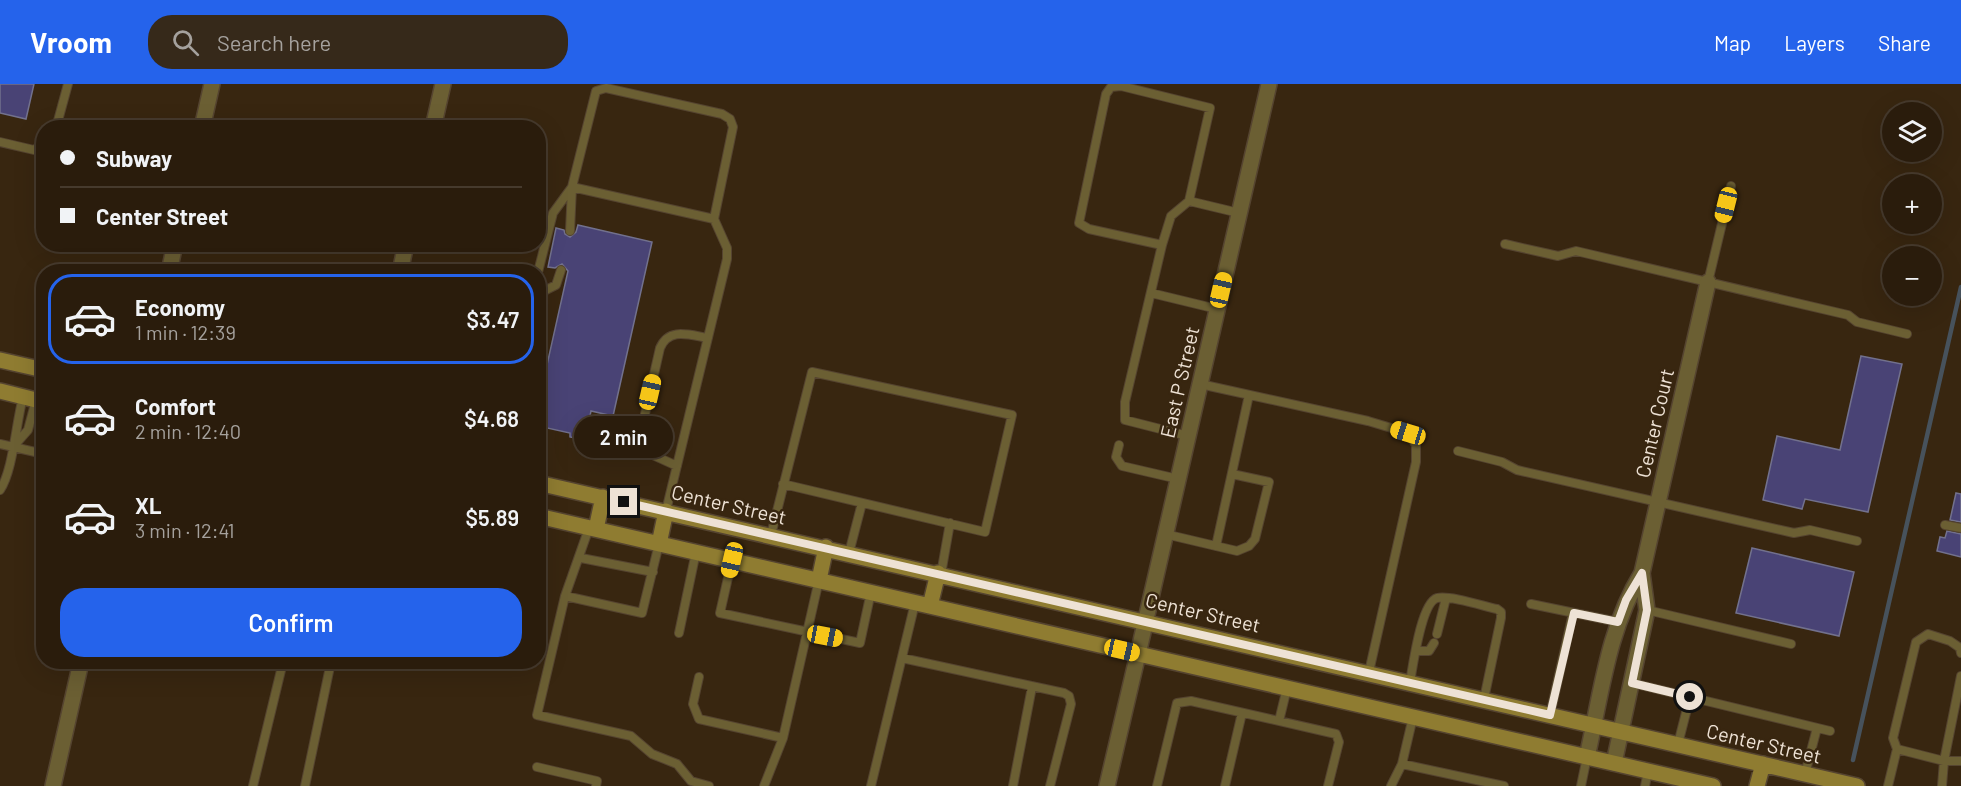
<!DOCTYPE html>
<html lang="en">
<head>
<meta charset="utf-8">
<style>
	body { margin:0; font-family:Barlow,sans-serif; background:#36291a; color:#f1f3f6; height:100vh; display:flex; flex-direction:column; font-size:22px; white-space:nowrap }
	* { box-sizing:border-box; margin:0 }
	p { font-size:20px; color:#a5a19d }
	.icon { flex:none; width:33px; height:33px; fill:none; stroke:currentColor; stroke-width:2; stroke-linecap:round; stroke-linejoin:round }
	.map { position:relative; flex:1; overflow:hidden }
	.panel { position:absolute; left:36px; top:180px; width:510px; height:405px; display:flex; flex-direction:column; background:#2a1c0c; border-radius:24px; box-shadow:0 6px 24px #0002,0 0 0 2px #463a2d }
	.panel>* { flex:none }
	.guide { position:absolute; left:36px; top:36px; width:510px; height:132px; border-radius:24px; box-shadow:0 6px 24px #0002,0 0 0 2px #463a2d; display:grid; align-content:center; height:132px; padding:0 24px; background:#2a1c0c }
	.tools { position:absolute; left:1882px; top:18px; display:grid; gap:12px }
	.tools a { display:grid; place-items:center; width:60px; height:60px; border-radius:50%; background:#2a1c0c; box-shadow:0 6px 24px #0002,0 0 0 2px #463a2d; font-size:30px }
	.end { position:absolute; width:27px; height:27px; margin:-14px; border:8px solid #eee2d5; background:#111; box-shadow:0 0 0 3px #111 }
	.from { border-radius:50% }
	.bubble { position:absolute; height:42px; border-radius:21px; background:#2a1c0c; box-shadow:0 6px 24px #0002,0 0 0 2px #463a2d; font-size:20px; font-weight:600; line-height:42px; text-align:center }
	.car { position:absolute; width:18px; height:36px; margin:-18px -9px; border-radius:8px; box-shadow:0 0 4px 2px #0007; background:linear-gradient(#f5c518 24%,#345 0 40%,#f5c518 0 76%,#345 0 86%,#f5c518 0) }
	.guide b { display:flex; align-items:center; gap:21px; height:57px; font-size:22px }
	.guide b+b { border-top:2px solid #463a2d }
	.guide i { width:15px; height:15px; background:#f1f3f6 }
	ul { padding:10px 0 0; list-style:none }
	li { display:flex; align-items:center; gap:18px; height:90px; margin:0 12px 9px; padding:0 12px; border:3px solid transparent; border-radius:24px }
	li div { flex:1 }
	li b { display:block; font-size:22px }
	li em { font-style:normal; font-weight:600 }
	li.selected { border-color:#2563eb }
	li>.icon { width:54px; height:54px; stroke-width:1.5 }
	.button { display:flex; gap:12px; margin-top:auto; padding:12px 24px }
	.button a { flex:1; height:69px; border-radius:24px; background:#2563eb; color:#fff; font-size:24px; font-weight:600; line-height:69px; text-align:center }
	header { display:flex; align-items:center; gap:36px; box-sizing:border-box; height:84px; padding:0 30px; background:#2563eb; color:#fff }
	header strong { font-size:28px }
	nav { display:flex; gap:33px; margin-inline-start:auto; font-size:21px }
	.search { width:420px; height:54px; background:#36291a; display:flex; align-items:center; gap:15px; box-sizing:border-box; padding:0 21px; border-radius:24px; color:#a5a19d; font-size:22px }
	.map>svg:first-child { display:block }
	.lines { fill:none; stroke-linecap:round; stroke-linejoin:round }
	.stream { stroke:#47525c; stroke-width:4.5 }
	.building { fill:#494375; stroke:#72718d; stroke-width:1.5 }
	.service-casing { stroke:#554430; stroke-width:10 }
	.minor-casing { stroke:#554430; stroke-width:18 }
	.tertiary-casing { stroke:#554430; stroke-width:18 }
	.secondary-casing { stroke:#554430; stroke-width:18 }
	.service { stroke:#6b5f33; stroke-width:8 }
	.minor { stroke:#6b5f33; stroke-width:15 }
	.tertiary { stroke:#6b5f33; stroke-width:15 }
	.secondary { stroke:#8f7c31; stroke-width:15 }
	.route { stroke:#eee2d5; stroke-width:8 }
	.labels { text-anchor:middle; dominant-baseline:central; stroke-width:5; stroke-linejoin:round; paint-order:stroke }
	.street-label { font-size:20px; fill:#eee2d5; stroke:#382610 }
</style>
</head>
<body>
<header>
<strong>Vroom</strong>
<div class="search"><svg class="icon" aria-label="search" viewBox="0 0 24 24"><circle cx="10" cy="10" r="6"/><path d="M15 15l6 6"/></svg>Search here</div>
<nav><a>Map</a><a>Layers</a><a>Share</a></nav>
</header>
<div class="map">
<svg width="1961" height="702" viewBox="0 0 1961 702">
	<rect width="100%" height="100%" fill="#382610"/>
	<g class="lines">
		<path class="stream" d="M1853,676L1961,203"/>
	</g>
	<path class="building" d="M0,0H34L26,35L0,29Z
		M578,141L652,158L613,332L591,327L585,356L570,353V349L538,342V321L568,187L562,180L555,184L548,183L556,144L564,146L565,150L570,153L576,148Z
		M1861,272L1902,280L1868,428L1805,415L1802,425L1763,416L1777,352L1840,366Z
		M1956,409L1961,410V438L1950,436Z
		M1947,447L1961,450V473L1937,467L1940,453L1945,454Z
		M1752,464L1854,488L1839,552L1736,529Z"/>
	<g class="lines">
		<g class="service-casing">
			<path id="service" d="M56,44L68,0
				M0,58L34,66L44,60
				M1189,117L1239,129
				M570,147L572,103L714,135
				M147,160L174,167
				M1505,160L1558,172L1576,167L1848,231L1857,238L1907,250
				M1162,161L1171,132L1189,117L1210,24L1121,2L1111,3L1106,10L1079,139L1089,145L1162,161L1125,318V336L1188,352
				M538,188L553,129L572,103L596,7L606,4L722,30L730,35L733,43L714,135L727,164V175L666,427
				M1708,198L1731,102
				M1151,209L1217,225
				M538,210L556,201L561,186
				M1200,300L1368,337L1408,349L1416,361V378L1369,588
				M0,360L44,370
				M1119,361L1116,373L1122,382L1178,395
				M13,363L28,346L36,316
				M1458,367L1502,378L1517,386L1794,449L1810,446L1857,457
				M677,382L644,367L640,352L660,264C669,243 689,251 708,254
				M0,406C13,387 16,339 23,313
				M1945,441L1961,444
				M589,444L565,512L537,631L631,652L652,670L677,680L691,697L709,702
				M1165,450L1237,467L1249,462L1255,455L1269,398L1232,390
				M771,451L812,288L1012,331L985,448L783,400
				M1216,462L1249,311
				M849,469L862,419
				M581,474L653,488
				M732,476L720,529L860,559L871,508
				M941,490L950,439
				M565,512L642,529L659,460
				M1531,520L1618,538
				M1647,526L1791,560
				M679,549L696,468
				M1437,550L1446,514
				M1417,567H1429L1434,559
				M902,574L1064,609L1069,612L1071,620L1050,702
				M1961,592L1944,677H1961
				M699,593L693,620L699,635L783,654
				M1410,598C1413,582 1421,519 1437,514C1450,511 1483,522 1497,525L1501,528V534L1484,615
				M1632,599L1830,647
				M1550,631L1573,529
				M1279,637L1287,604
				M1678,660L1690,613
				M1897,665L1893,654L1916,558L1928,550L1950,557L1960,564L1961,569
				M1402,680L1504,702
				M537,683L597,697L596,702
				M1805,690L1817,644
				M253,702L283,578
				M305,702L331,578
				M764,702L783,654L819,496
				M871,702L915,519
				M1013,702L1032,603
				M1157,702L1177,619L1191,617L1336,650L1339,658L1328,702
				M1225,702L1242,629
				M1391,702L1402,680L1413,633
				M1581,702L1587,673
				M1645,702L1648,687
				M1888,702L1897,665L1944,677L1942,702"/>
		</g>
		<g class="minor-casing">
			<path id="minor" d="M202,44L212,0
				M433,44L443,0
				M169,188L175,160
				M400,188L406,160
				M1587,673C1601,611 1608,544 1642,489L1708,198
				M1614,679L1647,526L1642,489
				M53,702L81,578
				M1107,702L1138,570"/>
		</g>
		<g class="tertiary-casing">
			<path id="tertiary" d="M1138,570L1269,0"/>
		</g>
		<g class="secondary-casing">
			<path id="secondary" d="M0,276L44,286
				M0,307L44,318
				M538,399L1857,702
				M538,432L1713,702
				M596,445L603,413
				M659,460L666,427
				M819,496L826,463
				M930,522L938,489
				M1757,702L1763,680"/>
		</g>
		<use href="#service" class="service"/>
		<use href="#minor" class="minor"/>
		<use href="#tertiary" class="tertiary"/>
		<use href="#secondary" class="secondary"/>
	</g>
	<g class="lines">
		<path class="route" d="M624,418L1550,631L1574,529L1618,538L1626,516L1642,489L1647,526L1632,599L1690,613"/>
	</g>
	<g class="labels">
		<g class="street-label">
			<text transform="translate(1179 298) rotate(-77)">East P Street</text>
			<text transform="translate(1654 339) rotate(-77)">Center Court</text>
			<text transform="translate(729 420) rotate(13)">Center Street</text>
			<text transform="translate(1203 528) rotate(13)">Center Street</text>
			<text transform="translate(1764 659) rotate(13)">Center Street</text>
		</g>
	</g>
</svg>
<div class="tools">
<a><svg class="icon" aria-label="layers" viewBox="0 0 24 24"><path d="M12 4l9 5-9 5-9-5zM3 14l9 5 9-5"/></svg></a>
<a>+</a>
<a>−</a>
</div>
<i class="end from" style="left:1690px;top:613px"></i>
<i class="end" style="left:624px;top:418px"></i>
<div class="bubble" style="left:574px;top:332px;width:99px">2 min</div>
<i class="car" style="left:1726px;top:121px;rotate:194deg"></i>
<i class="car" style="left:1221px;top:206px;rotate:13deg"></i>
<i class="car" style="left:650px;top:308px;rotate:13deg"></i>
<i class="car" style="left:1408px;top:349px;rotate:287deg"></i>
<i class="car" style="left:732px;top:476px;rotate:193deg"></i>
<i class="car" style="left:825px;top:552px;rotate:101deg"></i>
<i class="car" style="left:1122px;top:566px;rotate:103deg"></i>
<div class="guide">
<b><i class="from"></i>Subway</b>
<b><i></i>Center Street</b>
</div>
<section class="panel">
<ul>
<li class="selected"><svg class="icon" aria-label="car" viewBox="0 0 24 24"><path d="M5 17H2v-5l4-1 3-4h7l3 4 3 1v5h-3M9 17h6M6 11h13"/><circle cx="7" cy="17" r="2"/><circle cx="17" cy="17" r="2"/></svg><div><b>Economy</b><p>1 min · 12:39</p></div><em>$3.47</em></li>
<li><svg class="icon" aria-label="car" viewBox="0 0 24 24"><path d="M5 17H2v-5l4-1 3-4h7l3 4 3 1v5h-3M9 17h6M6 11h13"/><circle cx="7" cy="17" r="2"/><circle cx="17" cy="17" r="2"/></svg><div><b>Comfort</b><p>2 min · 12:40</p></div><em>$4.68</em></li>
<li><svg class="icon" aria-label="car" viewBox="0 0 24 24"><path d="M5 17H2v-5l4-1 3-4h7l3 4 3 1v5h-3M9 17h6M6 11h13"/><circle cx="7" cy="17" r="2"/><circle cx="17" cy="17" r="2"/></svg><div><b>XL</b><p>3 min · 12:41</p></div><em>$5.89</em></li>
</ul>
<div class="button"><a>Confirm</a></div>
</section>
</div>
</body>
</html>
